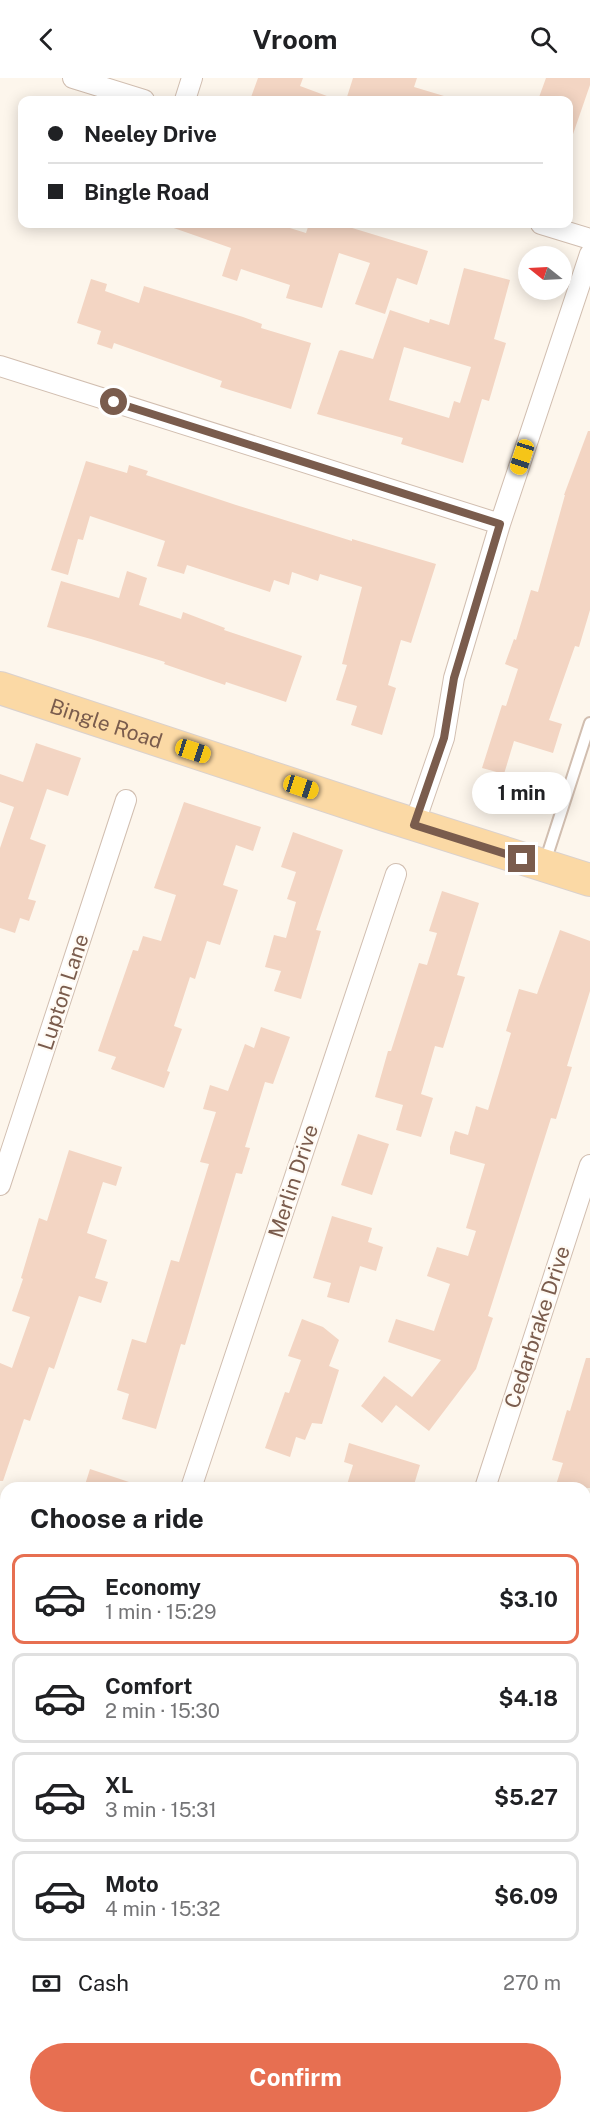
<!DOCTYPE html>
<html lang="en">
<head>
<meta charset="utf-8">
<style>
	body { margin:0; font-family:"Public Sans",sans-serif; background:#f6f6f6; color:#202124; height:100vh; display:flex; flex-direction:column; font-size:22px; white-space:nowrap }
	* { box-sizing:border-box; margin:0 }
	p { font-size:20px; color:#757577 }
	.icon { flex:none; width:33px; height:33px; fill:none; stroke:currentColor; stroke-width:2; stroke-linecap:round; stroke-linejoin:round }
	.map { position:relative; flex:1; overflow:hidden }
	.sheet { position:absolute; left:0px; top:1404px; width:591px; height:642px; display:flex; flex-direction:column; background:#fff; border-radius:18px 18px 0 0; box-shadow:0 3px 15px #0003 }
	.sheet>* { flex:none }
	.banner { position:absolute; left:18px; top:18px; width:555px; height:132px; border-radius:12px; box-shadow:0 3px 15px #0003; display:grid; align-content:center; height:132px; padding:0 30px; background:#fff }
	.needle { width:39px; rotate:288deg }
	.fabs { position:absolute; left:518px; top:168px; display:grid; gap:12px }
	.fabs a { display:grid; place-items:center; width:54px; height:54px; border-radius:50%; background:#fff; box-shadow:0 3px 15px #0003; font-size:30px }
	.end { position:absolute; width:27px; height:27px; margin:-14px; border:8px solid #7a5c4d; background:#fff; box-shadow:0 0 0 3px #fff }
	.from { border-radius:50% }
	.bubble { position:absolute; height:42px; border-radius:21px; background:#fff; box-shadow:0 3px 15px #0003; font-size:20px; font-weight:700; line-height:42px; text-align:center }
	.car { position:absolute; width:18px; height:36px; margin:-18px -9px; border-radius:8px; box-shadow:0 0 4px 2px #0007; background:linear-gradient(#f5c518 24%,#345 0 40%,#f5c518 0 76%,#345 0 86%,#f5c518 0) }
	.banner b { display:flex; align-items:center; gap:21px; height:57px; font-size:22px }
	.banner b+b { border-top:2px solid #e0e0e0 }
	.banner i { width:15px; height:15px; background:#202124 }
	ul { padding:0; list-style:none }
	li { display:flex; align-items:center; gap:18px; height:90px; margin:0 12px 9px; padding:0 18px; border:3px solid #e0e0e0; border-radius:12px }
	li div { flex:1 }
	li b { display:block; font-size:22px }
	li em { font-style:normal; font-weight:700 }
	li.on { border-color:#e76f51 }
	li>.icon { width:54px; height:54px; stroke-width:1.5 }
	h2 { padding:0 30px; font-size:27px; line-height:72px }
	.pay { display:flex; align-items:center; gap:15px; height:66px; padding:0 30px; font-size:22px }
	.pay p { margin-inline-start:auto }
	.button { display:flex; gap:12px; margin-top:auto; padding:12px 30px }
	.button a { flex:1; height:69px; border-radius:36px; background:#e76f51; color:#fff; font-size:24px; font-weight:700; line-height:69px; text-align:center }
	header { display:flex; justify-content:space-between; align-items:center; height:78px; padding:0 30px; background:#fff; font-size:27px; font-weight:700 }
	.map>svg:first-child { display:block }
	.building { fill:#f3d5c3; fill-rule:evenodd }
	.lines { fill:none; stroke-linecap:round; stroke-linejoin:round }
	.service-casing { stroke:#d1beb0; stroke-width:14 }
	.minor-casing { stroke:#d1beb0; stroke-width:22 }
	.tertiary-casing { stroke:#d1beb0; stroke-width:27 }
	.primary-casing { stroke:#dad1cd; stroke-width:34 }
	.service { stroke:#fff; stroke-width:10 }
	.minor { stroke:#fff; stroke-width:20 }
	.tertiary { stroke:#fff; stroke-width:24 }
	.primary { stroke:#fbd9a5; stroke-width:32 }
	.route { stroke:#7a5c4d; stroke-width:8 }
	.labels { text-anchor:middle; dominant-baseline:central; stroke-width:4.5; stroke-linejoin:round; paint-order:stroke }
	.street-label { font-size:21px; fill:#7a5c4d; stroke:#fffaf3 }
</style>
</head>
<body>
<header><svg class="icon" aria-label="back" viewBox="0 0 24 24"><path d="M15 5l-7 7 7 7"/></svg>Vroom<svg class="icon" aria-label="search" viewBox="0 0 24 24"><circle cx="10" cy="10" r="6"/><path d="M15 15l6 6"/></svg></header>
<div class="map">
<svg width="590" height="2046" viewBox="0 0 590 2046">
	<rect width="100%" height="100%" fill="#fdf6ec"/>
	<path class="building" d="M258,0H303L300,8L335,21L334,22H250Z
		M353,0H417L414,9L444,18L443,22H346Z
		M546,0H590V7L571,62L568,61V22H538Z
		M169,146H277L306,155L309,146H339L428,173L417,207L397,200L385,236L355,226L370,185L339,175L322,230L286,220L290,207L241,191L237,203L222,198L231,170L168,148Z
		M464,190L510,202L494,261L506,265L489,323L482,321L463,385L401,366L403,360L317,336L339,273L341,272L373,281L390,232L429,245L430,241L449,247ZM404,269L471,289L460,325L454,323L449,340L389,322Z
		M91,201L107,206L105,213L139,225L144,208L243,239L262,246L261,250L311,265L291,331L220,309L222,303L114,265L112,271L97,266L101,253L77,245Z
		M588,353H590V532L579,569L575,568L549,642L562,646L553,675L514,663L504,696L482,690L502,627L506,628L518,591L505,586L514,561L516,562L531,512L538,514L565,417H564Z
		M86,383L127,395L129,387L148,393L146,397L236,427L352,463V461L436,486L411,565L401,562L388,607L396,610L382,657L351,647L357,628L336,622L347,587L342,586L362,509L320,496L318,503L292,494L289,507L274,502L270,514L187,487L184,496L157,488L165,463L90,438L83,462L78,461L68,497L51,492Z
		M127,493L147,500L139,527L181,541L183,534L225,550L224,552L302,578L286,624L226,604L225,607L164,586L165,584L91,561L47,549L61,503L119,520Z
		M36,665L81,680L68,718L47,711L30,761L46,767L28,821L36,823L29,843L20,840L15,855L0,850V770L14,729L0,724V696L23,704Z
		M184,724L261,749L253,773L236,767L223,807L238,812L220,867L207,863L195,901L190,899L174,948L182,951L167,993L170,994L164,1010L111,991L116,979L98,973L133,872L138,873L143,858L161,863L176,817L154,810Z
		M293,754L343,772L316,852L321,853L301,921L274,913L281,893L265,889L274,857L286,860L296,824L287,821L296,794L281,789Z
		M442,813L479,825L457,897L465,899L443,970L435,968L421,1016L433,1020L421,1059L396,1052L403,1027L375,1019L388,973H391L419,885L427,887L437,855L429,853Z
		M560,852L590,863V913L567,988L572,989L556,1041L551,1040L488,1238L493,1240L476,1291L429,1353L396,1327L382,1345L361,1328L384,1298L412,1319L441,1282L388,1264L396,1241L434,1253L450,1206L427,1198L437,1169L468,1178L476,1153L466,1150L485,1086L450,1076V1069L455,1053L468,1057L476,1028L488,1032L511,955L506,953L519,911L537,916Z
		M261,949L290,959L273,1006L265,1004L245,1069L250,1070L242,1096L236,1095L185,1267L181,1266L156,1351L122,1341L129,1316L117,1312L132,1261L146,1265L171,1182L179,1184L209,1086L200,1084L216,1034L203,1031L210,1007L228,1013L245,966L254,970Z
		M358,1056L389,1066L372,1117L341,1107Z
		M69,1072L122,1089L116,1108L103,1104L87,1155L107,1162L95,1200L108,1204L101,1225L79,1218L54,1291L49,1289L30,1343L24,1341L3,1403H0V1285L12,1290L30,1239L12,1233L23,1201L21,1200L39,1140L47,1143Z
		M332,1138L372,1150L368,1164L383,1169L376,1193L360,1188L349,1225L327,1219L331,1205L313,1200Z
		M302,1241L323,1249L339,1262L329,1288L339,1292L322,1346L312,1345L305,1362L296,1359L290,1379L265,1370L285,1314L289,1315L301,1282L288,1278Z
		M586,1280H590V1410H555L563,1385L552,1382L567,1332L570,1333Z
		M349,1365L420,1387L413,1410H346L353,1387L344,1384Z
		M90,1391L138,1407V1410H84Z"/>
	<g class="lines">
		<g class="service-casing">
			<path id="service" d="M545,784L590,645"/>
		</g>
		<g class="minor-casing">
			<path id="minor" d="M73,0L144,22
				M185,22L192,0
				M541,146L590,161
				M0,288L500,446
				M414,747L444,660L454,600L500,446L590,176
				M0,1107L126,722
				M191,1410L396,796
				M485,1410L590,1087
				M0,1853L6,1847
				M0,2010L6,2013
				M83,2040L102,2046
				M292,2046L294,2040
				M583,2046L590,2024"/>
		</g>
		<g class="tertiary-casing">
			<path id="tertiary" d="M0,1616L6,1617
				M585,1797L590,1799"/>
		</g>
		<g class="primary-casing">
			<g id="primary">
				<path id="s1" d="M0,610L388,738L590,802"/>
			</g>
		</g>
		<use href="#service" class="service"/>
		<use href="#minor" class="minor"/>
		<use href="#tertiary" class="tertiary"/>
		<use href="#primary" class="primary"/>
	</g>
	<g class="lines">
		<path class="route" d="M114,324L500,446L454,600L444,660L414,747L522,781"/>
	</g>
	<g class="labels">
		<g class="street-label">
			<text stroke="none"><textPath href="#s1" startOffset="112">Bingle Road</textPath></text>
			<text transform="translate(63 914) rotate(-72)">Lupton Lane</text>
			<text transform="translate(293 1103) rotate(-72)">Merlin Drive</text>
			<text transform="translate(537 1249) rotate(-72)">Cedarbrake Drive</text>
		</g>
	</g>
</svg>
<div class="fabs">
<a><svg class="needle" viewBox="-14 -14 28 28"><path d="M0-13l5 13h-10z" fill="#e53935"/><path d="M0 13l5-13h-10z" fill="#757577"/></svg></a>
</div>
<i class="end from" style="left:114px;top:324px"></i>
<i class="end" style="left:522px;top:781px"></i>
<div class="bubble" style="left:472px;top:694px;width:99px">1 min</div>
<i class="car" style="left:522px;top:379px;rotate:198deg"></i>
<i class="car" style="left:193px;top:673px;rotate:108deg"></i>
<i class="car" style="left:301px;top:709px;rotate:108deg"></i>
<div class="banner">
<b><i class="from"></i>Neeley Drive</b>
<b><i></i>Bingle Road</b>
</div>
<section class="sheet">
<h2>Choose a ride</h2>
<ul>
<li class="on"><svg class="icon" aria-label="car" viewBox="0 0 24 24"><path d="M5 17H2v-5l4-1 3-4h7l3 4 3 1v5h-3M9 17h6M6 11h13"/><circle cx="7" cy="17" r="2"/><circle cx="17" cy="17" r="2"/></svg><div><b>Economy</b><p>1 min · 15:29</p></div><em>$3.10</em></li>
<li><svg class="icon" aria-label="car" viewBox="0 0 24 24"><path d="M5 17H2v-5l4-1 3-4h7l3 4 3 1v5h-3M9 17h6M6 11h13"/><circle cx="7" cy="17" r="2"/><circle cx="17" cy="17" r="2"/></svg><div><b>Comfort</b><p>2 min · 15:30</p></div><em>$4.18</em></li>
<li><svg class="icon" aria-label="car" viewBox="0 0 24 24"><path d="M5 17H2v-5l4-1 3-4h7l3 4 3 1v5h-3M9 17h6M6 11h13"/><circle cx="7" cy="17" r="2"/><circle cx="17" cy="17" r="2"/></svg><div><b>XL</b><p>3 min · 15:31</p></div><em>$5.27</em></li>
<li><svg class="icon" aria-label="car" viewBox="0 0 24 24"><path d="M5 17H2v-5l4-1 3-4h7l3 4 3 1v5h-3M9 17h6M6 11h13"/><circle cx="7" cy="17" r="2"/><circle cx="17" cy="17" r="2"/></svg><div><b>Moto</b><p>4 min · 15:32</p></div><em>$6.09</em></li>
</ul>
<div class="pay"><svg class="icon" aria-label="cash" viewBox="0 0 24 24"><path d="M3 7h18v10H3z"/><circle cx="12" cy="12" r="2"/></svg>Cash<p>270 m</p></div>
<div class="button"><a>Confirm</a></div>
</section>
</div>
</body>
</html>
